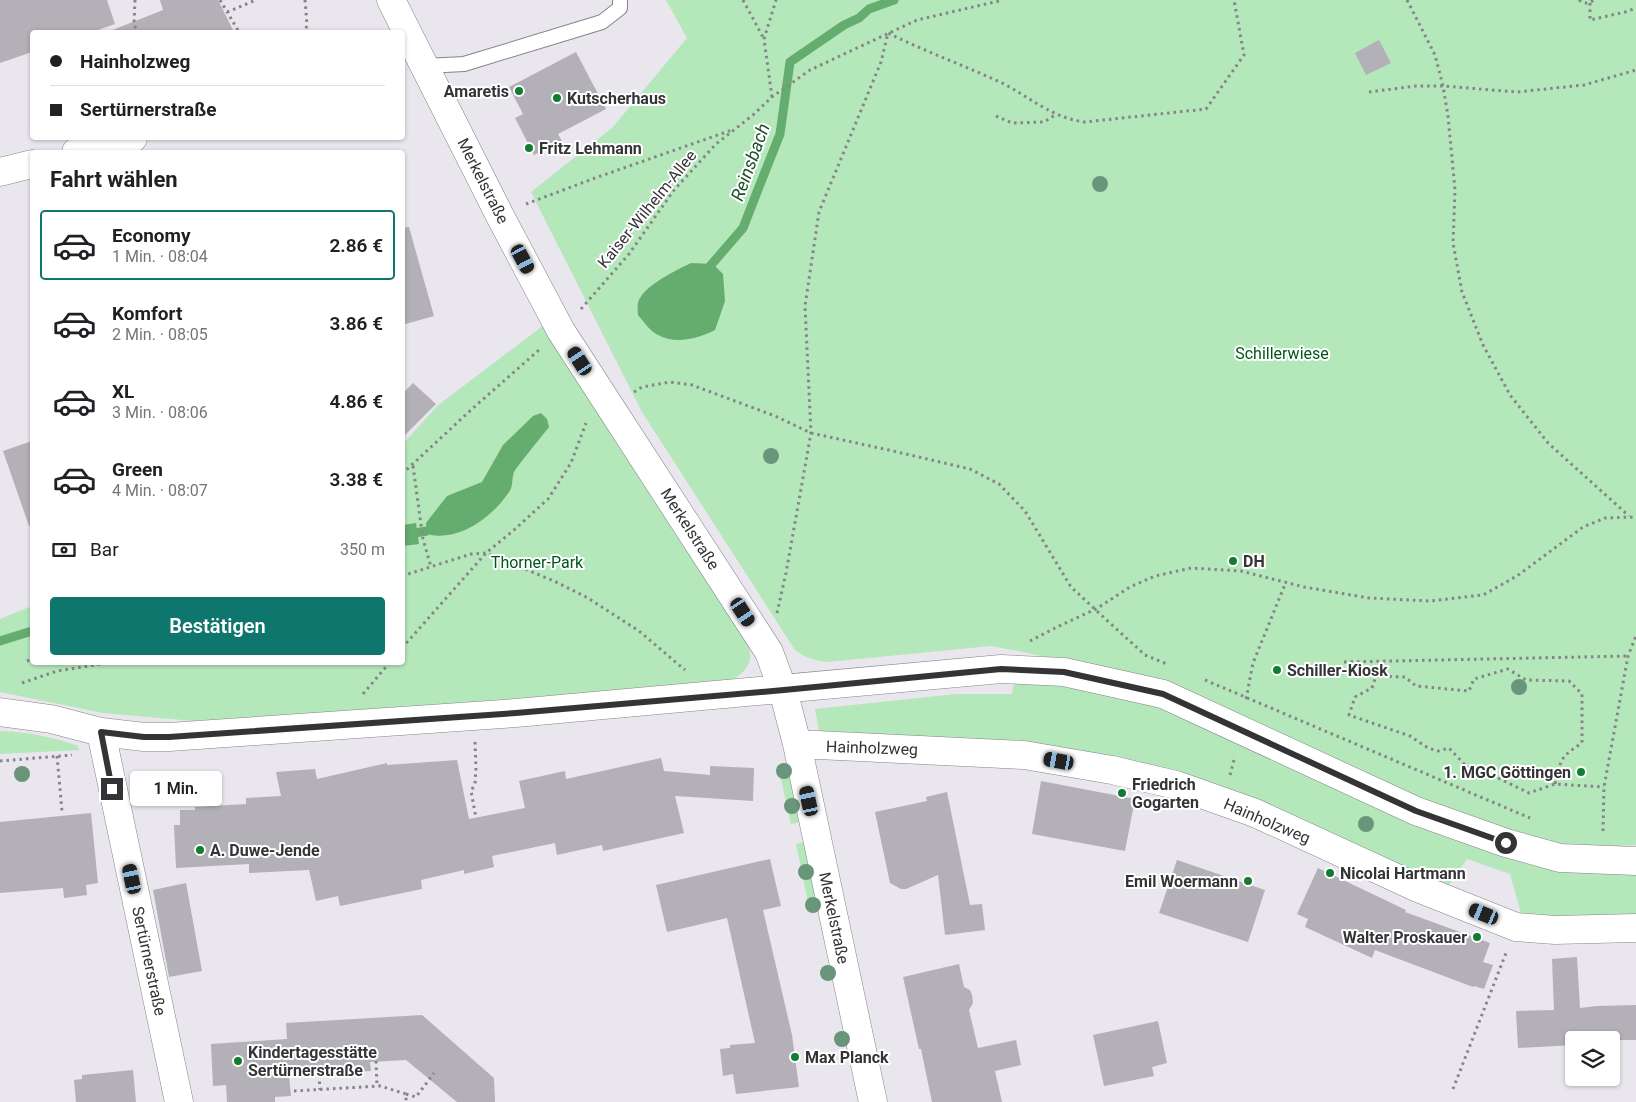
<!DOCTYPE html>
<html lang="de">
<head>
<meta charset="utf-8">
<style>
	body { margin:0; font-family:Roboto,sans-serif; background:#f6f6f6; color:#202124; height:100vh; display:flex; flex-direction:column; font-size:19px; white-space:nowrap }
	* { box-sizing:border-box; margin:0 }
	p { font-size:16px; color:#757577 }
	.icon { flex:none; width:28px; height:28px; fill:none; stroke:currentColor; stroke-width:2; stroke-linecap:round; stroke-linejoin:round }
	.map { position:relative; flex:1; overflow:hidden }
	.panel { position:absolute; left:30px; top:150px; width:375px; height:515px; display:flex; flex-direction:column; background:#fff; border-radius:5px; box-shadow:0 1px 4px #0004 }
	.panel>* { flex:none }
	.guide { position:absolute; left:30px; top:30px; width:375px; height:110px; border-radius:5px; box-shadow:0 1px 4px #0004; display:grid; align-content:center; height:110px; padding:0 20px; background:#fff }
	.controls { position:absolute; left:1565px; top:1031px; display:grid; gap:10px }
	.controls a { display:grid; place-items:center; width:55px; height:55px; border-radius:5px; background:#fff; box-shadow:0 1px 4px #0004; font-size:25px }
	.end { position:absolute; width:22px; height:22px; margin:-11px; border:6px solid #343336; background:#fff; box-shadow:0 0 0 2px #fff }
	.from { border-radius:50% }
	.bubble { position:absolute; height:35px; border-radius:5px; background:#fff; box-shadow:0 1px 4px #0004; font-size:16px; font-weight:600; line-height:35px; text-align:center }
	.car { position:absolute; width:15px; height:30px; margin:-15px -8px; border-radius:6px; box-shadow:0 0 4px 1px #0007; background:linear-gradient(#222 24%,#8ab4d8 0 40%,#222 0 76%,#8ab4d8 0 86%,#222 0) }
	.guide b { display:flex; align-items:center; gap:18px; height:48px; font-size:19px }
	.guide b+b { border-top:1px solid #e0e0e0 }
	.guide i { width:12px; height:12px; background:#202124 }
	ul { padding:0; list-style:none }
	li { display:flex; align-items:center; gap:15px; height:70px; margin:0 10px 8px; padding:0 10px; border:2px solid transparent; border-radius:5px }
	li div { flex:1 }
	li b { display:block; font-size:19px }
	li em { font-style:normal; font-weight:600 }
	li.current { border-color:#0f766e }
	li>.icon { width:45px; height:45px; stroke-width:1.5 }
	h2 { padding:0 20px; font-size:22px; line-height:60px }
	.pay { display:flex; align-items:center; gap:12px; height:55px; padding:0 20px; font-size:19px }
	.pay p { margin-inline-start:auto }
	.button { display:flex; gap:10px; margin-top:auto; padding:10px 20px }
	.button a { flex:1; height:58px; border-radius:5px; background:#0f766e; color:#fff; font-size:20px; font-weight:600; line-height:58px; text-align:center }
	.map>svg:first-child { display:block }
	.green { fill:#b4e7ba }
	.water { fill:#65ac6f }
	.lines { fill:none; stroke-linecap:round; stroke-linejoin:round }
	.stream { stroke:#65ac6f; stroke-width:9 }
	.building { fill:#b3b0b7 }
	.lane-casing { stroke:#86838a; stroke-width:16 }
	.street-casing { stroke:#86838a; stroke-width:29 }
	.path { stroke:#868489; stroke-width:3; stroke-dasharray:2.5 4; stroke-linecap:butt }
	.lane { stroke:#fff; stroke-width:14 }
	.street { stroke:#fff; stroke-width:28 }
	.tree { fill:#69967a }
	.route { stroke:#343336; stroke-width:6 }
	.poi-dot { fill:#107d32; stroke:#fff; stroke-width:2 }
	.labels { text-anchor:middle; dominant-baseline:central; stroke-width:4; stroke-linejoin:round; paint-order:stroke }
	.poi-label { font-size:16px; font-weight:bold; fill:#343336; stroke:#fff; text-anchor:start }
	.street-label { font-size:16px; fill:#343336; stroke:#fff }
	.park-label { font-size:16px; fill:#00551c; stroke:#fff }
	.water-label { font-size:18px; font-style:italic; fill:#1d5028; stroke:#fff }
</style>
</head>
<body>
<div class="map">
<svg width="1636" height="1102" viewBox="0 0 1636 1102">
	<rect width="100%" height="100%" fill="#e9e6ed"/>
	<path class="green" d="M666,0H1636V845L1581,848L1520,839L1425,802L1165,686L1028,653L991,646L827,662C815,660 805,658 795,650L642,412L531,192L613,127L687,38Z
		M544,325L738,624C750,650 761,663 730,681L340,713L194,721L103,713L0,692V619L32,606V662H402L403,444L437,406Z
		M1014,681L1074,685L1160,708L1476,847L1636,872V922L1523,920L1510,874L1467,859L1446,889L1176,777L820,736L815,709L956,694H1012Z
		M0,731C26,732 53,737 78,746L79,750L0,754Z
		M787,764L800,822L791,824L778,766Z
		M804,842L819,910L810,912L796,844Z"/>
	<path class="water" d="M691,263L713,264L723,274L725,301L715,330C699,338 676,345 658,335C650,331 644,322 638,315C638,312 637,307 638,303C642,286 677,270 691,263Z
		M541,413L547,419L549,427C538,441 526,455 515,470C511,476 514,486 509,492C493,516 462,540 431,535L427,531L426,523L447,496L482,482L503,445L533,416Z
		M416,523L419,544L403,546V525Z"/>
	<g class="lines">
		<path class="stream" d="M705,272L743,228L757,192L780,134L790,62L844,25L859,18L869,9L894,0
			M402,535L427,531L437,525
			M0,641L32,631"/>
	</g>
	<path class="building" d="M0,0H107L115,24L92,32H32V52L0,63Z
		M160,0H218L234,32H110V31L163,10Z
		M1379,40L1391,63L1366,75L1355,53Z
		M576,52L606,109L558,134L562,141L534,155L515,118L523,114L509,87Z
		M409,227L434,316L402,325V228Z
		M413,383L436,404L402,438V394Z
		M32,441V526H29L3,451Z
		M661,758L664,771L710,775V766L754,768L753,801L675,796L684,833L603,851L602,845L557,855L555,843L492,856L494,867L464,874V870L421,880L422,889L340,906L338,896L316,901L309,870L249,873V864L176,868L174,825H180V810H195V807L246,804V798L281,796L276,772L315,769L317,779L387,763V765L457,760L469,819L525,808L519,781L565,771L566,779Z
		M1041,781L1135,799L1125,851L1032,834Z
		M947,792L970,905L982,904L985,930L945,935L938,875L906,889H901L890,883L875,812L927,801L926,797Z
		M91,813L98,883L86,885L87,895L64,898L63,888L0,893V822Z
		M770,859L781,906L763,910L792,1035L799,1087L736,1094L733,1074L723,1076L720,1049L730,1048V1045L755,1043L727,918L667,932L656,885Z
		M1177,860L1265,890L1248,942L1159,913Z
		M1318,868L1406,910L1405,912L1490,943L1483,962L1493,965L1484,989L1474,986L1473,987L1375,950L1372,958L1305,927L1308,919L1297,914Z
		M186,883L202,971L169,977L153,890Z
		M1577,957L1580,1008L1597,1006L1636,1005V1040H1574V1045L1518,1048L1516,1011L1554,1010L1552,959Z
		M959,964L964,987L970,990L972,995L973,1003L969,1010L978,1048L1016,1040L1021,1065L995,1071L1002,1102H932L921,1049H919L903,977Z
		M422,1015L494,1078L495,1102H457L406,1060L370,1062L371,1071L289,1076L291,1096L275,1097V1102H227L226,1085L213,1086L211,1044L287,1039L286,1023Z
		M1158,1021L1167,1063L1152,1067L1154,1076L1104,1086L1093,1035Z
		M133,1070L136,1102H76L74,1080L82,1079V1075Z"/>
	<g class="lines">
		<g class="lane-casing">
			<path id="lane" d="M425,66L464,64L602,22L620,8V2"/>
		</g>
		<g class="street-casing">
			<path id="street" d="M391,0L499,214L561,331L769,652L783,690L797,744L873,1102
				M76,152L133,138
				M0,172L32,164
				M0,712L51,719L101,732L144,737H169L516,713L1001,669L1064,672L1163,694L1416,811L1506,843L1560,858L1636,861
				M101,732L179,1102
				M797,744L1024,755L1112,770L1176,785L1255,813L1418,888L1516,927L1555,930L1636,928"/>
		</g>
		<path class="path" d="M135,0L134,24L137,32
			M220,0L239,32
			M305,0L307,25L305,32
			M743,0L764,39
			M1407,0L1435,55L1443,86L1448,116L1455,190L1453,243L1462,292L1483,345L1510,395L1548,443L1629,516
			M1579,0C1585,4 1588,4 1594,0
			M1590,3V20L1625,12L1636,8
			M227,12L256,0
			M1369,92L1416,86H1443L1517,92L1584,85L1636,70
			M772,97L764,39L776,0
			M996,116L1012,123L1044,122L1055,115
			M526,204L595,178L732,130
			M581,309L629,254L674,190L716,144L753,115L772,97L810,70L917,20L1003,0
			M634,392L642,387L670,382L692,385L775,416L811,433L893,451L970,469L999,484L1025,511L1071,587L1112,625L1145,655L1169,665
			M413,466L423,539L431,567
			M402,474L472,409L539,350
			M402,576L471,554L486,553L554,581L588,598L639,631L685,670
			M777,613L786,573L811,433L805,306L819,212L881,62L888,33C924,51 963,65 1000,82C1029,96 1051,118 1085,122L1206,109L1244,55L1234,0
			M1030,641L1057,627L1096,609L1130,587L1155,576L1191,568L1241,571L1304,587L1369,598L1430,601L1483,595L1517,576L1583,527L1605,518L1630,517L1636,518
			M402,648L486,553L514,530L548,499L571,463L586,423
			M27,661L32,659
			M1344,662L1628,656
			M1205,680L1530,818
			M22,683L57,671L115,662
			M363,694L390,662
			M1246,699L1253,663L1286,582
			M475,742L476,768L475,784L471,791L476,818
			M57,756L62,811
			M0,761L72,755
			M1230,775L1235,756
			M1555,784C1561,759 1560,757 1582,743V694L1569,681L1526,680L1508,669L1474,679L1469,691L1416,686L1405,677L1376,676L1372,688L1355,697L1349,715L1410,736L1428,748L1438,751L1449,748L1467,767L1494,776L1529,793L1555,784L1604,787
			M1603,831L1604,787L1628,656L1636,636
			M376,1061L377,1086
			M319,1075L320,1090
			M1453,1089L1506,953
			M294,1091L380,1086L406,1094V1102
			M406,1094L416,1097L434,1073"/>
		<use href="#lane" class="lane"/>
		<use href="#street" class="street"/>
	</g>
	<g class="tree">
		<circle cx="1100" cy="184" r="8"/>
		<circle cx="771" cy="456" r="8"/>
		<circle cx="1519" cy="687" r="8"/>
		<circle cx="784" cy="771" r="8"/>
		<circle cx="22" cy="774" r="8"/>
		<circle cx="792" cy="806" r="8"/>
		<circle cx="1366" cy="824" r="8"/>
		<circle cx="806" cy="872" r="8"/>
		<circle cx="813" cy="905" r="8"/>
		<circle cx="828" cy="973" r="8"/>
		<circle cx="842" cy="1039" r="8"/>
	</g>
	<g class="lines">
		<path class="route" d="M112,789L101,732L144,737H169L516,713L784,690L1001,669L1064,672L1163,694L1416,811L1506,843"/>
	</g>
	<g class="poi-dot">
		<circle cx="519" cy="91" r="5"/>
		<circle cx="557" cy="98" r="5"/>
		<circle cx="529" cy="148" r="5"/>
		<circle cx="1233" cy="561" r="5"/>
		<circle cx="1277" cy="670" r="5"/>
		<circle cx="1581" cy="772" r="5"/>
		<circle cx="1122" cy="793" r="5"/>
		<circle cx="200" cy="850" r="5"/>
		<circle cx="1330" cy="873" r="5"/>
		<circle cx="1248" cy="881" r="5"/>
		<circle cx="1477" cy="937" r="5"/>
		<circle cx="795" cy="1057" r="5"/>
		<circle cx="238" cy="1061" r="5"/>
	</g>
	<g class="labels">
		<g class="poi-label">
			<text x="509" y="91" text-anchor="end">Amaretis</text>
			<text x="567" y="98">Kutscherhaus</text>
			<text x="539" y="148">Fritz Lehmann</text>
			<text x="1243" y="561">DH</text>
			<text x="1287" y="670">Schiller-Kiosk</text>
			<text x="1571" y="772" text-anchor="end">1. MGC Göttingen</text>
			<text x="1132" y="784">Friedrich<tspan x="1132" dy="18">Gogarten</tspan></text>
			<text x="210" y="850">A. Duwe-Jende</text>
			<text x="1340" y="873">Nicolai Hartmann</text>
			<text x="1238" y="881" text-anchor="end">Emil Woermann</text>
			<text x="1467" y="937" text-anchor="end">Walter Proskauer</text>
			<text x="248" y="1052">Kindertagesstätte<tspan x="248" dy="18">Sertürnerstraße</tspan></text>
			<text x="805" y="1057">Max Planck</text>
		</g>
		<g class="street-label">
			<text transform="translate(483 181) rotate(63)">Merkelstraße</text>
			<text transform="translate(647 209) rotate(-51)">Kaiser-Wilhelm-Allee</text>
			<text transform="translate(690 529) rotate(57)">Merkelstraße</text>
			<text transform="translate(872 748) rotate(2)">Hainholzweg</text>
			<text transform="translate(1267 821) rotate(23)">Hainholzweg</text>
			<text transform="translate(834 918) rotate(78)">Merkelstraße</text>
			<text transform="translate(149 961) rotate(78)">Sertürnerstraße</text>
		</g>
		<g class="park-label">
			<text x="1282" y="353">Schillerwiese</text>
			<text x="537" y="562">Thorner-Park</text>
		</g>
		<g class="water-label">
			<text transform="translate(750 162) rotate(-70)">Reinsbach</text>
		</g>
	</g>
</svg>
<div class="controls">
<a><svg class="icon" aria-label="layers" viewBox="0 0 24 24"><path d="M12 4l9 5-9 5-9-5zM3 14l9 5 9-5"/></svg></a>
</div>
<i class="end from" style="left:1506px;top:843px"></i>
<i class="end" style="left:112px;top:789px"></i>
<div class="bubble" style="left:130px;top:771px;width:92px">1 Min.</div>
<i class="car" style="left:523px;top:259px;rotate:152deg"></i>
<i class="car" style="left:580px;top:361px;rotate:327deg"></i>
<i class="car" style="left:743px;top:612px;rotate:147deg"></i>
<i class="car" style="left:1059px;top:761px;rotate:280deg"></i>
<i class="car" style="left:809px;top:801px;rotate:348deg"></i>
<i class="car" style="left:132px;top:879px;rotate:348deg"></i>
<i class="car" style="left:1484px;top:914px;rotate:292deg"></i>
<div class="guide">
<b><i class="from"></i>Hainholzweg</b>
<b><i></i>Sertürnerstraße</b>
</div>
<section class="panel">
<h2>Fahrt wählen</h2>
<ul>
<li class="current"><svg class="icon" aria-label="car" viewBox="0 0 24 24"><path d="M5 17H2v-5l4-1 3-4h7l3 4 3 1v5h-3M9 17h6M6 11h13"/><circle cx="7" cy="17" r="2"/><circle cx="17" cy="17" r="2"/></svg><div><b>Economy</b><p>1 Min. · 08:04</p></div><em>2.86 €</em></li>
<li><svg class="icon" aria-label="car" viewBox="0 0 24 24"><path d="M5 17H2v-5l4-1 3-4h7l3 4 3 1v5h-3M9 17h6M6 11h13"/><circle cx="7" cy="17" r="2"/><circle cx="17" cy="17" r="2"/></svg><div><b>Komfort</b><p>2 Min. · 08:05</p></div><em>3.86 €</em></li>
<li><svg class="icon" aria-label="car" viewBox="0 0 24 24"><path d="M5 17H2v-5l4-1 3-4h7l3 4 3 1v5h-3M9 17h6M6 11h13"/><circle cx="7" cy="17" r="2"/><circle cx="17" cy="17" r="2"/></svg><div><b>XL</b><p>3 Min. · 08:06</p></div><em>4.86 €</em></li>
<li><svg class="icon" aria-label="car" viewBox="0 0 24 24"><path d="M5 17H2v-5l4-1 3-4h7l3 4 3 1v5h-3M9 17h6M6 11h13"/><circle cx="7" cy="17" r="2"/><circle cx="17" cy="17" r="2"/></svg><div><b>Green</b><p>4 Min. · 08:07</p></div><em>3.38 €</em></li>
</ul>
<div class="pay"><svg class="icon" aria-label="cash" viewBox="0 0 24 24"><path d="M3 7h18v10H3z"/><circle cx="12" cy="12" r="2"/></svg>Bar<p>350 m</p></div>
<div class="button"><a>Bestätigen</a></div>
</section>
</div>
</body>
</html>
